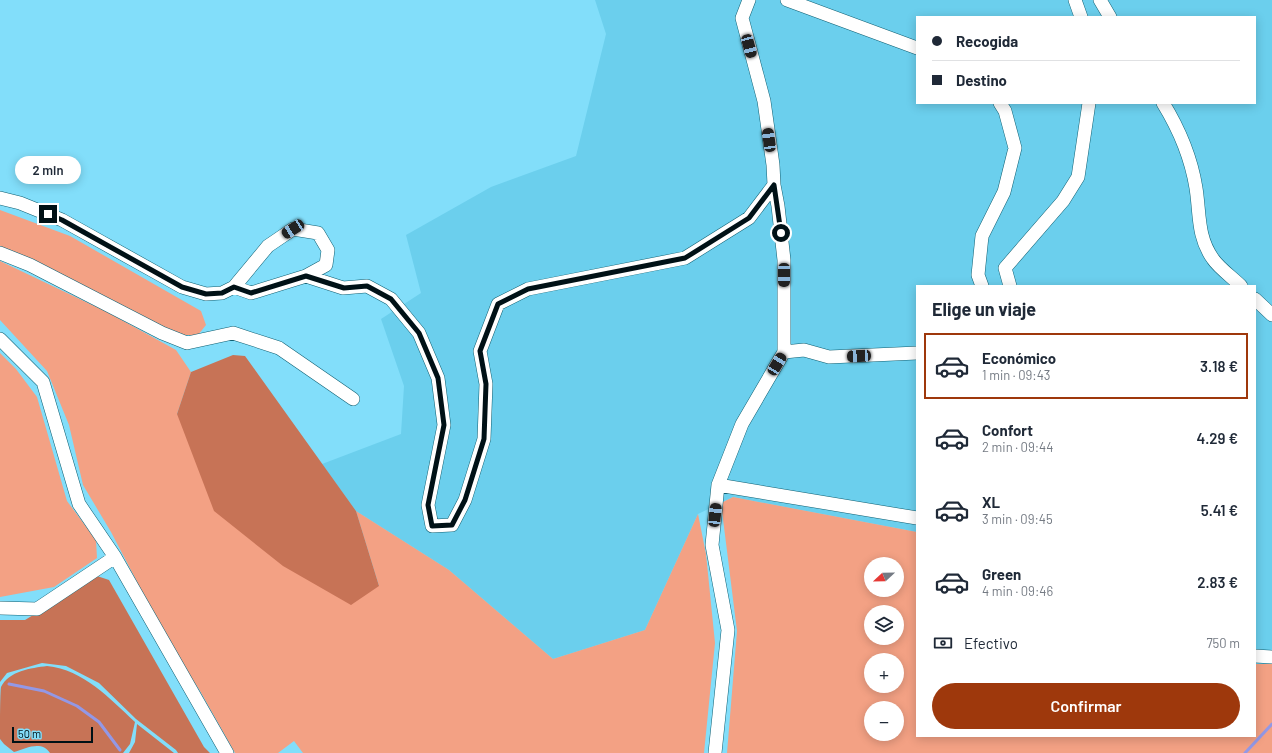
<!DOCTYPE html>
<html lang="es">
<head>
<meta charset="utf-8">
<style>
	body { margin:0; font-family:Barlow,sans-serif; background:#f2f2f3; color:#1f2937; height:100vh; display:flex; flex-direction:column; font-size:15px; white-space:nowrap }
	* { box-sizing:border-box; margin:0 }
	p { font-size:13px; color:#747a83 }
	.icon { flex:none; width:22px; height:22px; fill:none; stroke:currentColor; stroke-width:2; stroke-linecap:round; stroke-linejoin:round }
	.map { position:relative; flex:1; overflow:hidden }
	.panel { position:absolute; left:916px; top:285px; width:340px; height:452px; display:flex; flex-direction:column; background:#fff; border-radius:0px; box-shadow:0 2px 10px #0003 }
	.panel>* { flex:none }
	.guide { position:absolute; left:916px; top:16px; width:340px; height:88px; border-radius:0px; box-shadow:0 2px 10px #0003; display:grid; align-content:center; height:88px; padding:0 16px; background:#fff }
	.needle { width:26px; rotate:248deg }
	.fabs { position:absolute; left:864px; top:557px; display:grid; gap:8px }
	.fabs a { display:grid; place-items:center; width:40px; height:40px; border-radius:50%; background:#fff; box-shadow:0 2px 10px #0003; font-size:20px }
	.scale { position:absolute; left:12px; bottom:10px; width:81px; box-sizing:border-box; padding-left:4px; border:2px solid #001116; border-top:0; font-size:11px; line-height:14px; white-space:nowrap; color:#001116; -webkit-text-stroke:3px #82defa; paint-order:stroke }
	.end { position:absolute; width:18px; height:18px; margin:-9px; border:5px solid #001116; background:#fff; box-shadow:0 0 0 2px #fff }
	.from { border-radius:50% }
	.bubble { position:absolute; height:28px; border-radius:14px; background:#fff; box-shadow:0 2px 10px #0003; font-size:13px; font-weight:600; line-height:28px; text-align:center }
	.car { position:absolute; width:12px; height:24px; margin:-12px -6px; border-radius:5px; box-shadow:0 0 3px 1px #0007; background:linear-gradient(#222 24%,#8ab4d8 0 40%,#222 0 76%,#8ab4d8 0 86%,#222 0) }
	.guide b { display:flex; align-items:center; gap:14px; height:38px; font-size:15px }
	.guide b+b { border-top:1px solid #e0e1e3 }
	.guide i { width:10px; height:10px; background:#1f2937 }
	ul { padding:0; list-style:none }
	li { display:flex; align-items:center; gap:12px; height:66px; margin:0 8px 6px; padding:0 8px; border:2px solid transparent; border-radius:0px }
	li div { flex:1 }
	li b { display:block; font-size:15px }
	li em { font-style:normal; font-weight:600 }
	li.selected { border-color:#9e380c }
	li>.icon { width:36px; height:36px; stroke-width:1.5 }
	h2 { padding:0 16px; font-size:18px; line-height:48px }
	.pay { display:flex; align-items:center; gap:10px; height:44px; padding:0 16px; font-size:15px }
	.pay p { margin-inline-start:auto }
	.primary-button { display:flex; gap:8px; margin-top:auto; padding:8px 16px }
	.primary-button a { flex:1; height:46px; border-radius:24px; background:#9e380c; color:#fff; font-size:16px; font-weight:600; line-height:46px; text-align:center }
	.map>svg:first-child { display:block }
	.built { fill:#6bcfed; fill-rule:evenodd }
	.green { fill:#f3a184; fill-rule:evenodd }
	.forest { fill:#c77356 }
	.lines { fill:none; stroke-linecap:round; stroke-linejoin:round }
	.stream { stroke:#9398e6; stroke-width:3 }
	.minor-casing { stroke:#0f5f72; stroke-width:14 }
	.minor { stroke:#fff; stroke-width:13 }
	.route { stroke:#001116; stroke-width:5 }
</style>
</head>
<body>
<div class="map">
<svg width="1272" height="753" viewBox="0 0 1272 753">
	<rect width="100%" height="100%" fill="#82defa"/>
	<path class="built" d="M595,0H1272V664H1255V286H917V532L733,497L698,514L645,630L553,659L449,570L356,511L322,464L401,434L404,386L381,319L421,293L406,235L491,187L576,156L606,34ZM917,17H1255V103H917Z"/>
	<path class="green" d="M0,210L70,236L201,311L206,325L198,335H181L101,297L0,246Z
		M0,261L107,312L176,350L191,372L177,414L379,586L356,511L449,570L553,659L645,630L698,514L706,554L715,643L704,753H303L294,741L278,753H235L200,691L161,631L134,576L111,532L83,485L69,425L47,371L0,320Z
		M0,353L16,369L37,397L67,501L96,540L97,558L54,587L0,597Z
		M733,497L917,532V736H1255V664H1272V753H727L737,631L721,503ZM871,564H897V590H871ZM871,612H897V638H871ZM871,660H897V686H871ZM871,708H897V734H871Z"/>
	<path class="forest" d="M233,355L245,356L356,511L379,586L351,605L283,566L214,511L177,414L191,372Z
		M97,576L109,580L204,747L210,753H178L176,750L136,719L99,683L66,666L42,663L7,673L0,682V620H25Z
		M47,666C84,670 109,698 135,722L130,744L123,753H50C42,740 26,748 14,752L4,744L0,739C0,731 0,692 1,687C9,671 31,668 47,666Z
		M137,724L174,753H129L135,742Z"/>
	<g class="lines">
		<path class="stream" d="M9,684L44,691L77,706L99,722L120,750
			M1245,753L1272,724"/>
		<g class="minor-casing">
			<path id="minor" d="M787,0L917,48
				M1075,0L1081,17
				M1100,0L1110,17
				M1163,103C1179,129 1191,157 1196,188C1200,213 1197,237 1213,259C1219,268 1233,278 1241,286
				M774,185L778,206L784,260V352
				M0,198L20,203L62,220L182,287L206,294L222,293L234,287L268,246L293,229L318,233L328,250L326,265L306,276L251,293L234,287
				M0,253L30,265L162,333L187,343L233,333L279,348L353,399
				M306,276L343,288L367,286L391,299L419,333L438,378L444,425L428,505L432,526L452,525L465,500L484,439L486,384L480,351L498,304L528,289L685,258L749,218L774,185L773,165L764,101L742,18L749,0
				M982,286L978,275L982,236L1004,192L1015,148L1005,111L1000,103
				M1010,286L1005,268L1063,201L1078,177L1089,103
				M1255,299L1272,315
				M0,339L43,382L79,504L115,557L227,753
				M718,485L917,518
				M0,608L37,609L115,557
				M1255,656L1272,657
				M715,753L728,630L712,545L718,485L742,424L784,352L804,350L829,357L917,353"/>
		</g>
		<use href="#minor" class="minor"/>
	</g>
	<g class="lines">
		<path class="route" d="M48,214L62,220L182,287L206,294L222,293L234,287L251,293L306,276L344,288L367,286L391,299L419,333L438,378L444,425L428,505L432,526L452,525L465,500L484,439L486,384L480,351L498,304L528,289L685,258L749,218L774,185L781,233"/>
	</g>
</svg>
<div class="fabs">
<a><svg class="needle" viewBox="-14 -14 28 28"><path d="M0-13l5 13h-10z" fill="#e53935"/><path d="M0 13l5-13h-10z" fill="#747a83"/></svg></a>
<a><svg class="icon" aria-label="layers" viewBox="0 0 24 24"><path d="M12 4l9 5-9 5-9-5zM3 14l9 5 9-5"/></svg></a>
<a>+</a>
<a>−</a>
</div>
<div class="scale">50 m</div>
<i class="end from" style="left:781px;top:233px"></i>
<i class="end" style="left:48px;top:214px"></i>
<div class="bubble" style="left:15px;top:156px;width:66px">2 min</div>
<i class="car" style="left:749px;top:46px;rotate:165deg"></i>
<i class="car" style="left:769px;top:140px;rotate:352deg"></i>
<i class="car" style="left:293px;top:229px;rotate:237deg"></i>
<i class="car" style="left:784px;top:275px;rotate:180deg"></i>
<i class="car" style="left:859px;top:356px;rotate:267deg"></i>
<i class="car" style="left:777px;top:364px;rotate:31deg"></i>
<i class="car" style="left:715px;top:515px;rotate:6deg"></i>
<div class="guide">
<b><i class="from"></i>Recogida</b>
<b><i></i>Destino</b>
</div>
<section class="panel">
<h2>Elige un viaje</h2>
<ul>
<li class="selected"><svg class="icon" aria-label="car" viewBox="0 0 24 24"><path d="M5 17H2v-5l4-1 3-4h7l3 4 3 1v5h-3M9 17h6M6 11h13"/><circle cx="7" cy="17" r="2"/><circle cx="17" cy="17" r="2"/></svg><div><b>Económico</b><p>1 min · 09:43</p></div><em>3.18 €</em></li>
<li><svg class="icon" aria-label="car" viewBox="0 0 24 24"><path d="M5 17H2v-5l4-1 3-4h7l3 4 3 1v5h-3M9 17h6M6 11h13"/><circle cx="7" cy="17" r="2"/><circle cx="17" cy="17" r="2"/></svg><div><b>Confort</b><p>2 min · 09:44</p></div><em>4.29 €</em></li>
<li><svg class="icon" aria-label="car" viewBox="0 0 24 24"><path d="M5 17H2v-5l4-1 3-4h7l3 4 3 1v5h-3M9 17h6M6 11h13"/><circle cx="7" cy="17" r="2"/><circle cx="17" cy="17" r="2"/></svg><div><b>XL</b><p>3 min · 09:45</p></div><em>5.41 €</em></li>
<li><svg class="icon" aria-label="car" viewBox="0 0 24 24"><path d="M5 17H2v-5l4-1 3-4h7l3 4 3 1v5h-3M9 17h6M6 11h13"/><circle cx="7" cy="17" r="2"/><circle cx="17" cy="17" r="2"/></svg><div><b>Green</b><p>4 min · 09:46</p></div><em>2.83 €</em></li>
</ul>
<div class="pay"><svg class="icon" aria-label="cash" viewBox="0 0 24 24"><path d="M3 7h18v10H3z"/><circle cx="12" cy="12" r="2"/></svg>Efectivo<p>750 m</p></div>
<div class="primary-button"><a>Confirmar</a></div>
</section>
</div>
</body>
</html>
